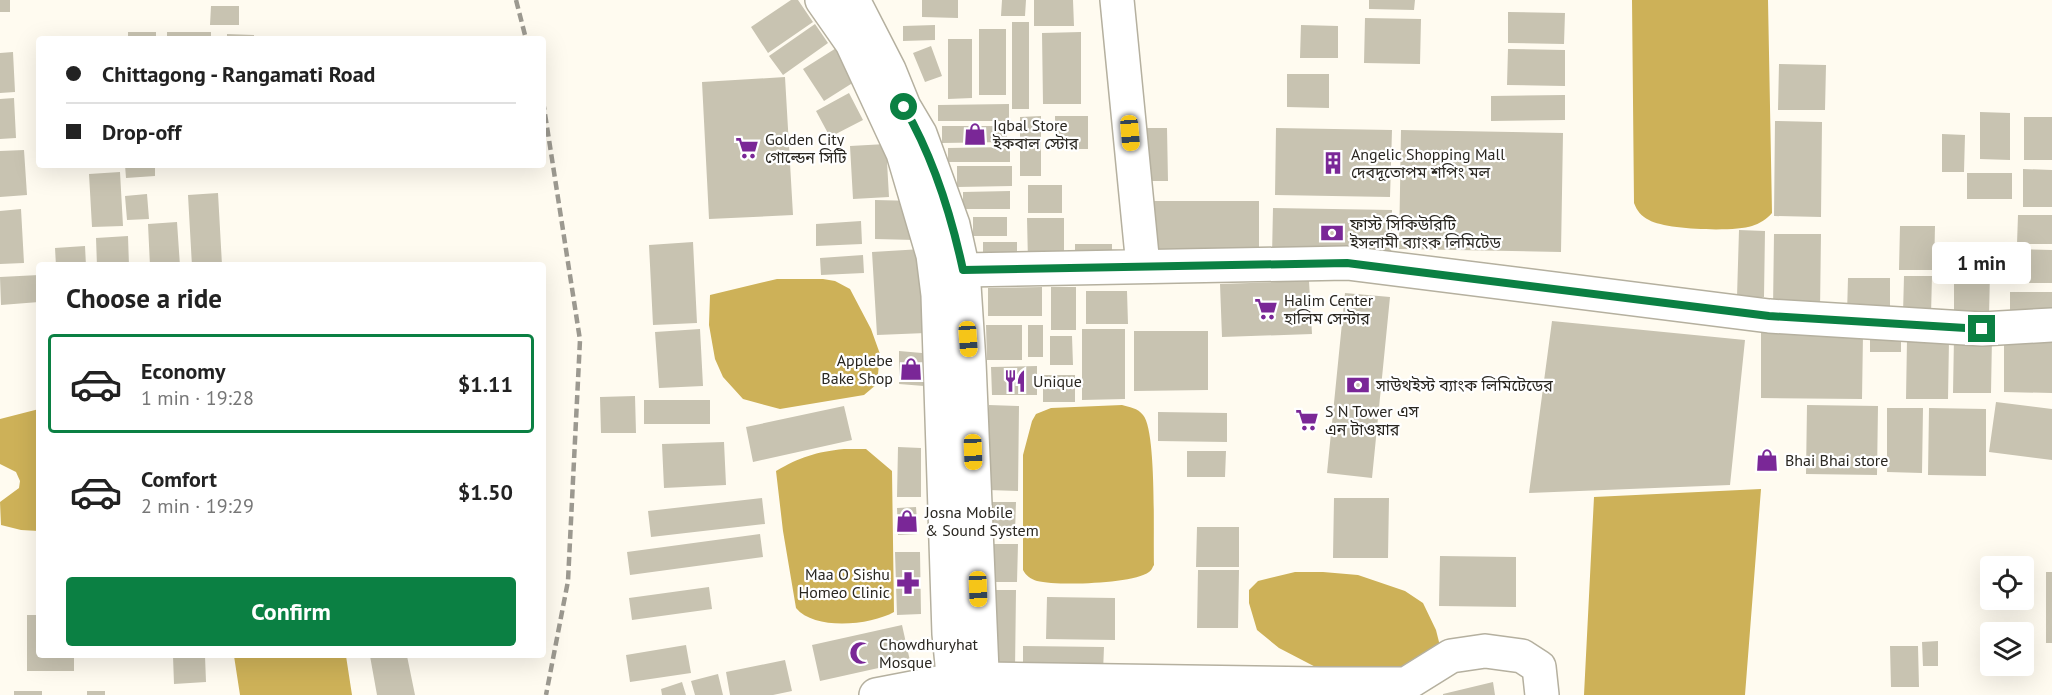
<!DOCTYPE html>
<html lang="en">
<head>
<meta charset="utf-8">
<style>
	body { margin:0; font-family:"PT Sans","Noto Sans Bengali",sans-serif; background:#f2f2f2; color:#222; height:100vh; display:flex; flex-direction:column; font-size:22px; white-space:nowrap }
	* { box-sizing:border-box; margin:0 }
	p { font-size:20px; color:#767676 }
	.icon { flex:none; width:33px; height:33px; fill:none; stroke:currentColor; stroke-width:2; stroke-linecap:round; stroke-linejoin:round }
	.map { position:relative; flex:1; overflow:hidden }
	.details { position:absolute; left:36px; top:262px; width:510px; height:396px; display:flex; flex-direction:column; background:#fff; border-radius:6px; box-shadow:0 6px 24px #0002 }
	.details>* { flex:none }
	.top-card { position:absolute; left:36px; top:36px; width:510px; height:132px; border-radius:6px; box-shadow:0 6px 24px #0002; display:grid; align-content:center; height:132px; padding:0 30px; background:#fff }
	.buttons { position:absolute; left:1980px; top:556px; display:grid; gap:12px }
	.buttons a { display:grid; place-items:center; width:54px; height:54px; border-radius:6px; background:#fff; box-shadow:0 6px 24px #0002; font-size:30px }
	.end { position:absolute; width:27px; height:27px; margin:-14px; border:8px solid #0b8043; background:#fff; box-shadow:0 0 0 3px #fff }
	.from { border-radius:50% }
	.bubble { position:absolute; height:42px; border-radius:6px; background:#fff; box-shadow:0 6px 24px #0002; font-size:20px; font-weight:700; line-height:42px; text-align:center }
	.car { position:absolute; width:18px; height:36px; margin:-18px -9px; border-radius:8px; box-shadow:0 0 4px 2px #0007; background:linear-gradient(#f5c518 24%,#345 0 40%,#f5c518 0 76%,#345 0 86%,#f5c518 0) }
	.top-card b { display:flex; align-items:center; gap:21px; height:57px; font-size:22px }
	.top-card b+b { border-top:2px solid #e0e0e0 }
	.top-card i { width:15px; height:15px; background:#222 }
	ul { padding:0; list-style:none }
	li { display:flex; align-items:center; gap:18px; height:99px; margin:0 12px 9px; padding:0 18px; border:3px solid transparent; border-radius:6px }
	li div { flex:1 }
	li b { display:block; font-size:22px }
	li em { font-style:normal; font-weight:700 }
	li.active { border-color:#0b8043 }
	li>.icon { width:54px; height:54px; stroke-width:1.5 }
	h2 { padding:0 30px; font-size:27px; line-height:72px }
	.primary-button { display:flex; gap:12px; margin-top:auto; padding:12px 30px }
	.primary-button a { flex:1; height:69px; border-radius:6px; background:#0b8043; color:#fff; font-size:24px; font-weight:700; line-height:69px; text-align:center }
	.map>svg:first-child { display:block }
	.water { fill:#cdb158 }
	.building { fill:#c8c3b1 }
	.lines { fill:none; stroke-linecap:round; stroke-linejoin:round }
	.minor-casing { stroke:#b5b09f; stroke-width:36 }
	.highway-casing { stroke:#b5b09f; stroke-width:36 }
	.minor { stroke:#fff; stroke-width:33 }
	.highway { stroke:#fff; stroke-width:33 }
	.rail { stroke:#9c9990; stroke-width:4.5; stroke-dasharray:9 4.5; stroke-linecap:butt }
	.route { stroke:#0b8043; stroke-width:8 }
	.labels { text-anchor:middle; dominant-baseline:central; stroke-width:4.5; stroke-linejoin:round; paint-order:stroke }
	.poi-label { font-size:16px; fill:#2a2721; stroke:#fff; text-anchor:start }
</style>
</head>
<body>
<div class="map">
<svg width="2052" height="695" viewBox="0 0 2052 695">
	<rect width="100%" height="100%" fill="#fffbf0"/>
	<path class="water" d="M1632,0H1768L1772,213C1767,219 1759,224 1752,226C1734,232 1666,230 1649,220C1641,216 1637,211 1634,203Z
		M777,279H823L835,281L850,289L871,329L880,354L877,384L864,395L780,409L743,399L723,377L715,359L709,325L710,295Z
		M1122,405C1129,407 1138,408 1143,415C1157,431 1153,538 1154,565C1152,568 1152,570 1149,572C1133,584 1057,586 1037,581C1031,579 1026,576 1023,570V455L1032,421L1036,414L1051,408Z
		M39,409V531L21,530L1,525L0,502L19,488L20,481L16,472L0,464V419Z
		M844,449H866L892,471L894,612C871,625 815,631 796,608L783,531L776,471C800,457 816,452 844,449Z
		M1761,489L1745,695H1584L1594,497Z
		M1295,572H1323L1358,575L1405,591L1423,603L1436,630L1440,646L1419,669L1329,674L1279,648L1257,630L1249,603V590L1258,581Z
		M234,656H346L352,695H240Z"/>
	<path class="building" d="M0,0H10V12H0Z
		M791,0H798L813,22L768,53L751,27Z
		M922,0H958V18L922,17Z
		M1002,0H1026L1025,16H1001Z
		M1034,0H1073L1074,26H1034Z
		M1369,0H1415L1414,10L1369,9Z
		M211,6H239V25H210Z
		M1508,12L1565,13L1564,44L1508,43Z
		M1365,18L1421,19L1420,64L1364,63Z
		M1012,22H1029V109H1012Z
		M815,24L828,43L783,75L769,56Z
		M935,25V40L903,41V26Z
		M1301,25L1338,26V58H1300Z
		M979,29H1006V95H979Z
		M128,32H156V39H128Z
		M167,32H211V39H167Z
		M1081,32V104H1043L1042,33Z
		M227,34L254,35V39H227Z
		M100,36H122V39H100Z
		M948,39H972V98L948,99Z
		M841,45L862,77L824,101L803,69Z
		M931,46L942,76L925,82L913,53Z
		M1508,49L1565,50V86L1507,85Z
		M13,52L15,92L0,93V53Z
		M1779,64L1826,65L1825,110H1778Z
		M1287,74H1329V108L1287,107Z
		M785,77L793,215L709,219L702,82Z
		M849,93L863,120L830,137L816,111Z
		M1565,95V120L1491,121V96Z
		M14,98L16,138L0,139V99Z
		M1009,104V121H938V105Z
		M1980,112L2010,113V160L1980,159Z
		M1041,116V176H1020V117Z
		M1055,116H1088V149H1055Z
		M2024,117H2052V160H2024Z
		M1775,121L1822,122L1821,217L1774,216Z
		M942,126H1007V142L942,143Z
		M1145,128H1167L1168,181H1145Z
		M1276,128L1392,130L1390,197L1275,195Z
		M1401,130L1563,133L1561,252L1399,249Z
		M1942,134L1965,135L1964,172H1942Z
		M886,144L889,197L853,199L850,146Z
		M1010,147V162H948V148Z
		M24,150L27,195L0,197V151Z
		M94,165H115V167L94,168Z
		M125,165H155V176L126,178Z
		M957,166H1012V186L957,187Z
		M2023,169L2052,170V207H2023Z
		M120,172L123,226L92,227L89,174Z
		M1967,173H2012V199H1967Z
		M1028,185H1062V213H1028Z
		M1010,191V209H963V192Z
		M218,193L222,265L192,266L188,195Z
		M147,194L149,219L127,220L125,196Z
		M875,200L916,201L915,240L875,239Z
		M1153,201H1259V248L1153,249Z
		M1273,208L1392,210L1391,258L1272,256Z
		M21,209L24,263L0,264V211Z
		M2018,215H2052V244H2017Z
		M973,217H1007V236H973Z
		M1027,218H1064V262H1028Z
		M861,221L862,244L816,246V224Z
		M177,222L180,266H150L148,224Z
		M1900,226H1935L1934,270H1899Z
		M1739,230L1765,231L1764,297H1737Z
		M1774,234H1821L1820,310L1773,309Z
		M128,236L129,266H97L96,238Z
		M693,242L697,323L653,325L649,245Z
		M983,242H1017V260L983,261Z
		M1075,244H1112V258L1075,259Z
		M85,246L86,266H56L55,248Z
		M922,249L926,333L877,335L872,252Z
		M2016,249L2052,250V283H2016Z
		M863,255L864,273L821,275L820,258Z
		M1954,271L1990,272L1989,316L1954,315Z
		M39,275V302L1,305L0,277Z
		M1904,276H1932L1931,315L1903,314Z
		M1848,278H1890V314H1847Z
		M1309,281L1312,334L1222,337L1220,284Z
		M1042,287V316H988V288Z
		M1051,287H1076V330H1051Z
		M1086,291H1127L1128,324H1086Z
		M2010,292H2052V315L2010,314Z
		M1345,293L1390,297L1372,478L1327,473Z
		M1552,321L1745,340L1730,485L1529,493Z
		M986,325H1022V360H987Z
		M1028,325H1043V357H1028Z
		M700,329L703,386L659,388L655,332Z
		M1082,329H1125V399L1082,400Z
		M1134,331H1208V390L1134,391Z
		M1761,333L1863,334L1862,399L1761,398Z
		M1870,335L1901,336V352H1870Z
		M1050,336H1072L1073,365H1050Z
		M1954,337H1992L1991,393H1953Z
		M1907,339L1949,340L1948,399H1906Z
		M2004,340L2052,341V393L2004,392Z
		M899,351L922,353L924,386L899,384Z
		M1037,366V395H992L991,367Z
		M1043,375H1075V402H1043Z
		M635,396L636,433H601L600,397Z
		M644,400H710V424H644Z
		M1996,402L2052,409V460L1989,452Z
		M989,405L1019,406L1018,491L988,490Z
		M1807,405L1878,406L1877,475L1806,474Z
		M844,406L852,440L753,462L746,427Z
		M1887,408H1923L1922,473L1887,472Z
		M1929,408L1986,409V476L1928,475Z
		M1158,412L1227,413V442L1158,441Z
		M724,442L726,485L664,488L662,444Z
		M898,447L921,448V497H897Z
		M1187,451H1226L1225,477H1187Z
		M762,498L765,524L651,537L648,511Z
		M1334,498H1389L1388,558H1333Z
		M987,502H1016L1015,533H986Z
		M916,507L918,534L898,535L897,508Z
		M1197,527H1239V567H1196Z
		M760,534L763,557L630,575L627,552Z
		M990,544H1018L1017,582H990Z
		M895,552H920L921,614L897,615Z
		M1440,556L1516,557V607L1439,606Z
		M1198,570H1239L1238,628H1197Z
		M2046,572H2052V643H2046Z
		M709,587L712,609L632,620L629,598Z
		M995,590H1016L1015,670H995Z
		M1047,597L1115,598V640L1046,639Z
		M27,615H39V656H74V671H27Z
		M902,625L910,661L820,681L812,645Z
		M1938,641V666H1923L1922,642Z
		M686,645L691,673L630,682L626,655Z
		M1023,646L1104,647L1103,672H1023Z
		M1890,646H1918L1919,687H1891Z
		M173,656H205L206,682L174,684Z
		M370,656H407L415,695H377Z
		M785,660L792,691L773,695H730L726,672Z
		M718,674L723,695H695L691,681Z
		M682,682L686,695H662L661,689Z
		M1493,682L1495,695H1443V694Z
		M14,691H42V695H14Z
		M87,691H105V695H87Z"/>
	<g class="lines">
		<g class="minor-casing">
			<path id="minor" d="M1117,0L1143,266
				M963,270L1347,263L1769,316L1982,329L2052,325
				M1320,684H1406L1451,656L1485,651L1522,656L1539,667L1542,695
				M876,695L954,680L981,679L1320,684V695"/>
		</g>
		<g class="highway-casing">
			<path id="highway" d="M822,0L852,43L903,153L933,255L938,295L949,634L955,695
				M853,0L889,70L904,107L920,134L953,225L963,270L969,362L983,695"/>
		</g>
		<use href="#minor" class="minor"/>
		<use href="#highway" class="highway"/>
		<path class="rail" d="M516,0L526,39
			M543,101L580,340L568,581L546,695"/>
	</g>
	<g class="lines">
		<path class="route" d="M904,107C933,157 951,214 963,270L1347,263L1769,316L1982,329"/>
	</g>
	<defs>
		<g id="shop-bare" transform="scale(1.8)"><path d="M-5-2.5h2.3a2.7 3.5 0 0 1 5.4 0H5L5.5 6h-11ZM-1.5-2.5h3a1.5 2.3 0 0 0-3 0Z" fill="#7a2797" stroke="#fff" stroke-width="2.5" paint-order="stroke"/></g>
		<g id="supermarket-bare" transform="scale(1.8)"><path d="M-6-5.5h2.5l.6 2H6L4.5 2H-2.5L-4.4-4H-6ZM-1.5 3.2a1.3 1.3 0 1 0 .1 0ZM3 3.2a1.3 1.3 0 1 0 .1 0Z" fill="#7a2797" stroke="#fff" stroke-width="2.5" paint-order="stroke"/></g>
		<g id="building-bare" transform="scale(1.8)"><path d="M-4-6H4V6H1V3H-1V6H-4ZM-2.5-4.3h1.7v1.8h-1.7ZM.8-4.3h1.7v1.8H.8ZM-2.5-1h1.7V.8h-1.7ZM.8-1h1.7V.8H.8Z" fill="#7a2797" stroke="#fff" stroke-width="2.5" paint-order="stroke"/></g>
		<g id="bank-bare" transform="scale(1.8)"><path d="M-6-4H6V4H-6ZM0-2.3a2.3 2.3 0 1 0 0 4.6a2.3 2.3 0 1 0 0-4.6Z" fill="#7a2797" stroke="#fff" stroke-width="2.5" paint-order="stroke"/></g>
		<g id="restaurant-bare" transform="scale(1.8)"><path d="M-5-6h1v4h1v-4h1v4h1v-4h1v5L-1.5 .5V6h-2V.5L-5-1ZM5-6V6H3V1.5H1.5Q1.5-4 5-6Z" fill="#7a2797" stroke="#fff" stroke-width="2.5" paint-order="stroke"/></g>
		<g id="pharmacy-bare" transform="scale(1.8)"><path d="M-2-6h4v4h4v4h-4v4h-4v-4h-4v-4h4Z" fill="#7a2797" stroke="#fff" stroke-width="2.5" paint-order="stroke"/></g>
		<g id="mosque-bare" transform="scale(1.8)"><path d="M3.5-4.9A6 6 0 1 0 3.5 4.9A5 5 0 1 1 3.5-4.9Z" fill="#7a2797" stroke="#fff" stroke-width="2.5" paint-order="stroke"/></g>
	</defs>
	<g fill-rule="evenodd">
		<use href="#shop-bare" x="975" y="134"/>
		<use href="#supermarket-bare" x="747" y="148"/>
		<use href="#building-bare" x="1333" y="163"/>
		<use href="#bank-bare" x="1332" y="233"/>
		<use href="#supermarket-bare" x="1266" y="309"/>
		<use href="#shop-bare" x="911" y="369"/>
		<use href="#restaurant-bare" x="1015" y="381"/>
		<use href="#bank-bare" x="1358" y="385"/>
		<use href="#supermarket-bare" x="1307" y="420"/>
		<use href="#shop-bare" x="1767" y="460"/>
		<use href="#shop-bare" x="907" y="521"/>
		<use href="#pharmacy-bare" x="908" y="583"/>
		<use href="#mosque-bare" x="861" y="653"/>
	</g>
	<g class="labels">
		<g class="poi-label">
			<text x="993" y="125">Iqbal Store<tspan x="993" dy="18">ইকবাল স্টোর</tspan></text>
			<text x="765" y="139">Golden City<tspan x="765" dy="18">গোল্ডেন সিটি</tspan></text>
			<text x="1351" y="154">Angelic Shopping Mall<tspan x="1351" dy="18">দেবদূতোপম শপিং মল</tspan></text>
			<text x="1350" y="224">ফাস্ট সিকিউরিটি<tspan x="1350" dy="18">ইসলামী ব্যাংক লিমিটেড</tspan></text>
			<text x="1284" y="300">Halim Center<tspan x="1284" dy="18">হালিম সেন্টার</tspan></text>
			<text x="893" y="360" text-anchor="end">Applebe<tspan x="893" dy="18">Bake Shop</tspan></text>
			<text x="1033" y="381">Unique</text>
			<text x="1376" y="385">সাউথইস্ট ব্যাংক লিমিটেডের</text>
			<text x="1325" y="411">S N Tower এস<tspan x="1325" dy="18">এন টাওয়ার</tspan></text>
			<text x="1785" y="460">Bhai Bhai store</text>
			<text x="925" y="512">Josna Mobile<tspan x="925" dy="18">&amp; Sound System</tspan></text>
			<text x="890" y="574" text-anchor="end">Maa O Sishu<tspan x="890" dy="18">Homeo Clinic</tspan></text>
			<text x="879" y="644">Chowdhuryhat<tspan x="879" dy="18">Mosque</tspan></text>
		</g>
	</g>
</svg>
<div class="buttons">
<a><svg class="icon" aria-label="locate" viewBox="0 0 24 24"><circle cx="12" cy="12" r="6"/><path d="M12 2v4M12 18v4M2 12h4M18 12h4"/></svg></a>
<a><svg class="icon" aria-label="layers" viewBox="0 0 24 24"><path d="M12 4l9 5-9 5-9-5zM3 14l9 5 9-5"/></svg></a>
</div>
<i class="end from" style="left:904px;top:107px"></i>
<i class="end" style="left:1982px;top:329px"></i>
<div class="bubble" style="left:1932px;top:242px;width:99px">1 min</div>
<i class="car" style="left:1130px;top:133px;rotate:175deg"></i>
<i class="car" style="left:968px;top:339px;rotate:176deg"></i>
<i class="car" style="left:973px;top:452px;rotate:178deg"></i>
<i class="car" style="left:978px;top:589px;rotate:178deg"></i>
<div class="top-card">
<b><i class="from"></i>Chittagong - Rangamati Road</b>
<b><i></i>Drop-off</b>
</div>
<section class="details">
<h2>Choose a ride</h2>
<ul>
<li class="active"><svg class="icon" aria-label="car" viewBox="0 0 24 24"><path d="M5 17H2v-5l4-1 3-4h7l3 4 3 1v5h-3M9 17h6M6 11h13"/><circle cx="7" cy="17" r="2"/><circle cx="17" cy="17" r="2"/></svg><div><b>Economy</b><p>1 min · 19:28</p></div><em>$1.11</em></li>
<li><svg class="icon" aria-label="car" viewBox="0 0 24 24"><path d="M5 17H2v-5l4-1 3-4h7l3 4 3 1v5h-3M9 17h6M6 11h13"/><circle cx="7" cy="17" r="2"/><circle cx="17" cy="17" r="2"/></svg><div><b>Comfort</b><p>2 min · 19:29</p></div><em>$1.50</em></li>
</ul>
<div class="primary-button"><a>Confirm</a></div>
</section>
</div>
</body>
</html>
